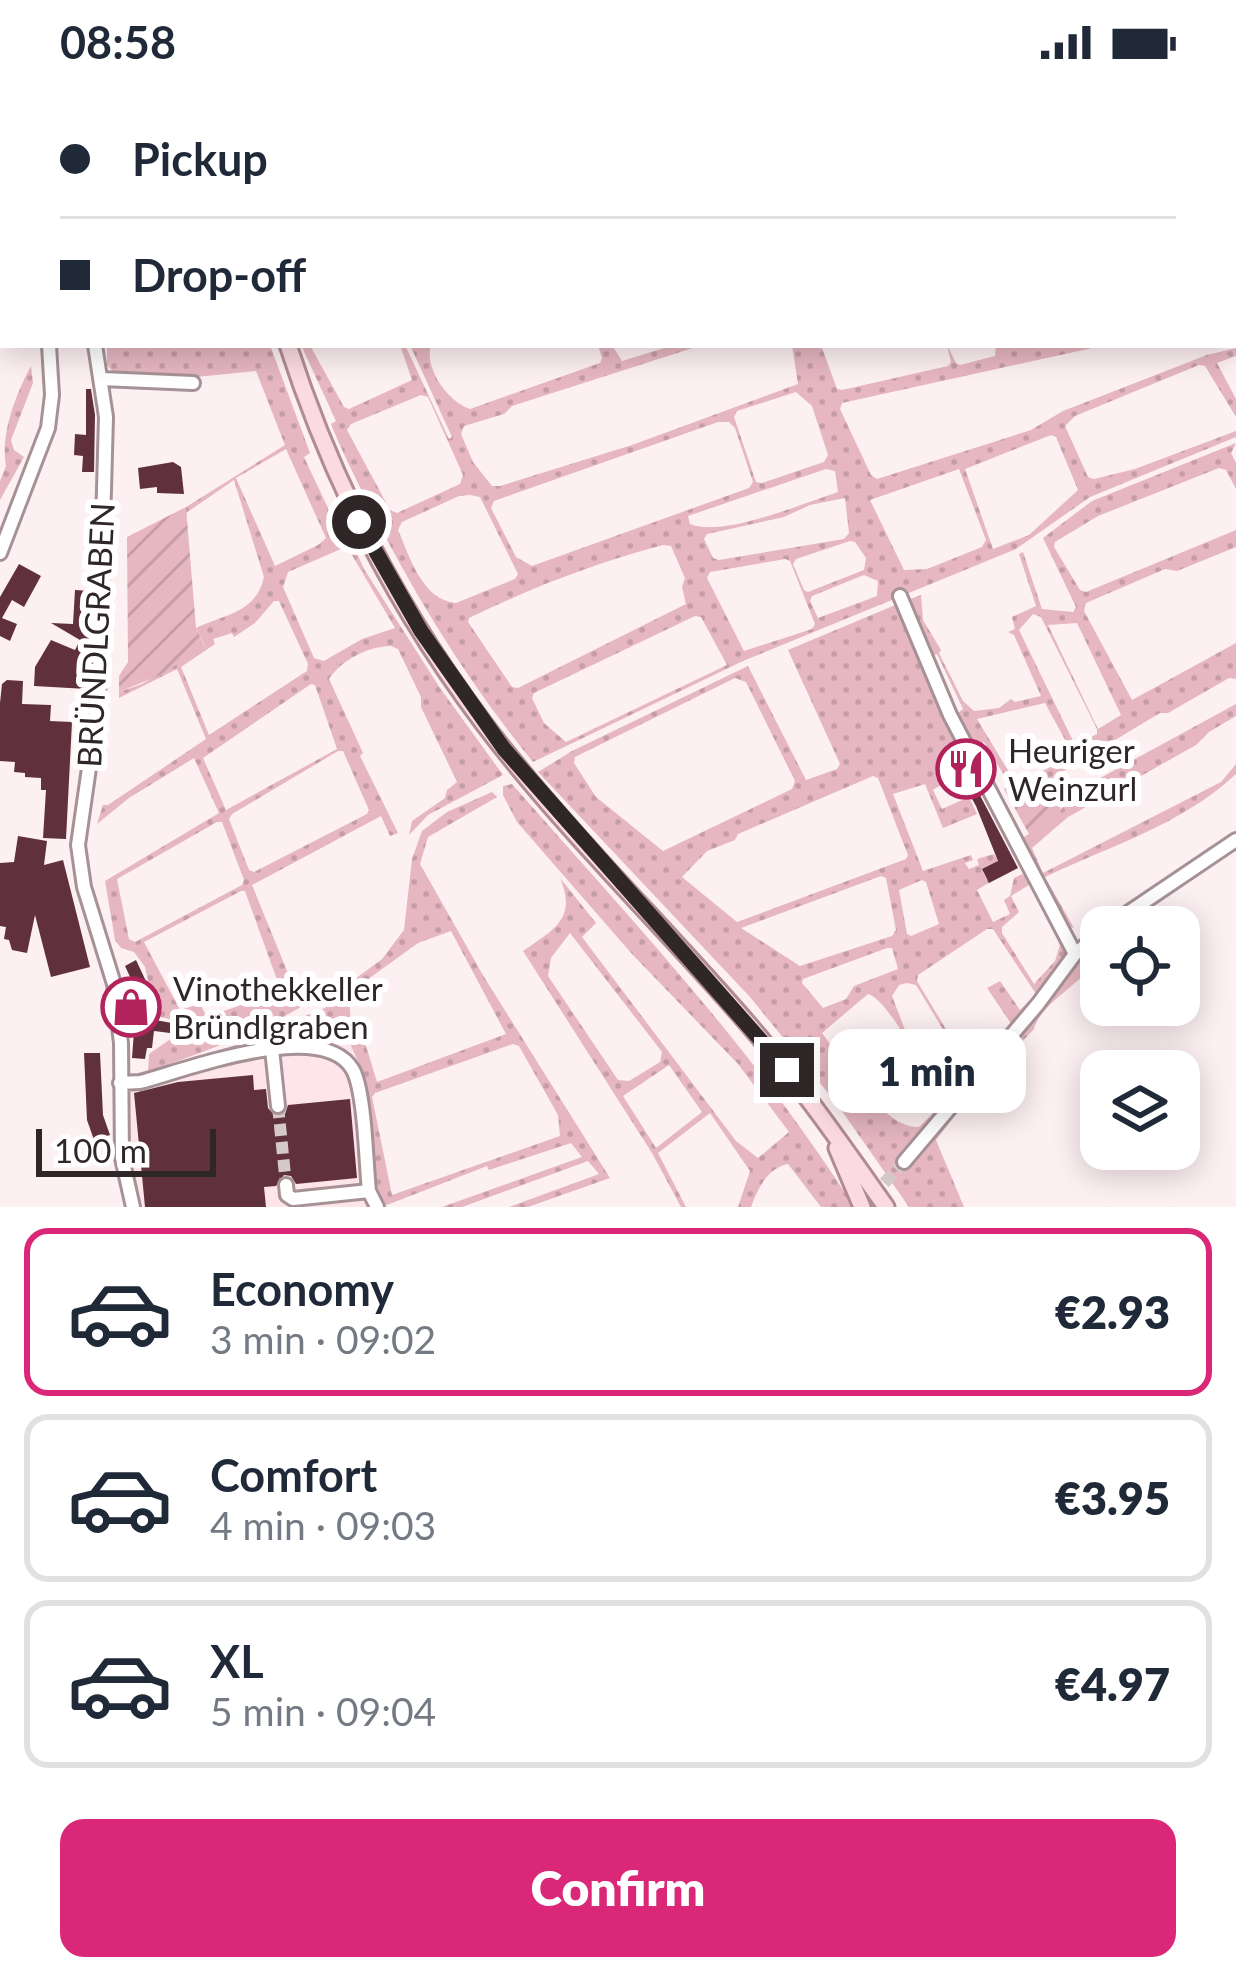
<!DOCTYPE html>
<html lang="en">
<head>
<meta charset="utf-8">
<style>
	body { margin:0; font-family:Lato,sans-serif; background:#f6f6f7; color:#1f2937; height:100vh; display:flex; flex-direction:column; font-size:45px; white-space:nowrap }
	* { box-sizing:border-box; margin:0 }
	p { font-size:39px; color:#747a83 }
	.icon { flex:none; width:66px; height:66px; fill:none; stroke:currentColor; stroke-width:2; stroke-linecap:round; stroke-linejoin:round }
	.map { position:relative; height:1123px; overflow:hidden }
	.drawer { display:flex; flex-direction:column; background:#fff; flex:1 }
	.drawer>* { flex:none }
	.guide { position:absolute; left:0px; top:0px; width:1236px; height:264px; box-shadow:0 6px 30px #0003; display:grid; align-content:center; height:264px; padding:0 60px; background:#fff }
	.tools { position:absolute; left:1080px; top:822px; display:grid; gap:24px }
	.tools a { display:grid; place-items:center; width:120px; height:120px; border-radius:24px; background:#fff; box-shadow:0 6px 30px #0003; font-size:60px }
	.scale { position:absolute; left:36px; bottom:30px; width:180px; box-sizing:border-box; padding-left:12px; border:6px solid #2e2627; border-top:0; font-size:33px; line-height:42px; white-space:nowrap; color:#2e2627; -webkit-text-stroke:9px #fff; paint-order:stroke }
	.end { position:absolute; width:54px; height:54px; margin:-27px; border:15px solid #2e2627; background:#fff; box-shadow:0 0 0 6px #fff }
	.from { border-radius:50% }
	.bubble { position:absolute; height:84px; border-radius:24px; background:#fff; box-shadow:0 6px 30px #0003; font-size:39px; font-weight:800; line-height:84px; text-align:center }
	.guide b { display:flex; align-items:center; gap:42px; height:114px; font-size:45px }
	.guide b+b { border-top:3px solid #e0e1e3 }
	.guide i { width:30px; height:30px; background:#1f2937 }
	ul { padding:21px 0 0; list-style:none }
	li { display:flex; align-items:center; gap:36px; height:168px; margin:0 24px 18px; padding:0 36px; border:6px solid #e0e1e3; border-radius:24px }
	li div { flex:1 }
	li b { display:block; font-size:45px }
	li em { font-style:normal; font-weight:800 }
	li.selected { border-color:#db2777 }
	li>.icon { width:108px; height:108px; stroke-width:1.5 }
	.cta { display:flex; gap:24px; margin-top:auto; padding:24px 60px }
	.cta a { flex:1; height:138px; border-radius:24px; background:#db2777; color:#fff; font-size:48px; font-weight:800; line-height:138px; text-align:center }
	.status { display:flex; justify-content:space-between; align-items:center; height:84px; padding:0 60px; background:#fff; direction:ltr }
	.status svg { height:33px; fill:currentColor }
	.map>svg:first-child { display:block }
	.built { fill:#fde5ea }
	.grass { fill:url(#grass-dots); fill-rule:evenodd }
	.garden { fill:url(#garden-furrows) }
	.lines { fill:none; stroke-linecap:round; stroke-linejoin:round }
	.stream { stroke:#c38a97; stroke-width:3 }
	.building { fill:#60303d }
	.minor-tunnel { stroke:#d4c8c9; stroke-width:12; stroke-dasharray:12 6; stroke-linecap:butt }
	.minor-casing { stroke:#a69296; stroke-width:18 }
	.major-casing { stroke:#b18b93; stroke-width:21 }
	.minor { stroke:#fff; stroke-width:12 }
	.major { stroke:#fbdae1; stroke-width:15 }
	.route { stroke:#2e2627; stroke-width:15 }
	.labels { text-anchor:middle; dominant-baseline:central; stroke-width:12; stroke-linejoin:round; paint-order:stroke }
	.street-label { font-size:33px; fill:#2e2627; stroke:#fff }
	.poi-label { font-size:33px; fill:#2e2627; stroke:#fff; text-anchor:start }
</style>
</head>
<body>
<div class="status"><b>08:58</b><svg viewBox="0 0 49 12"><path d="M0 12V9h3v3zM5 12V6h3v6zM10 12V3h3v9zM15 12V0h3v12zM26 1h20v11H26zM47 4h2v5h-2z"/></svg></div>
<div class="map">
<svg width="1236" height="1123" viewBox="0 0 1236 1123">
	<defs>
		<pattern id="grass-dots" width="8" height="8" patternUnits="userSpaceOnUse" patternTransform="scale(3)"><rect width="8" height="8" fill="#e6b6c1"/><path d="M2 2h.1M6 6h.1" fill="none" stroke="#c69ca6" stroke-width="1.8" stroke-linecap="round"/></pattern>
		<pattern id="garden-furrows" width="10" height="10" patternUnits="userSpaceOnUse" patternTransform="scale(3)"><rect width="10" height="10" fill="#e6b6c1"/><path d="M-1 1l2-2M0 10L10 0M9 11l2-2" fill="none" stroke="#c69ca6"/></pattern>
	</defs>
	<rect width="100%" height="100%" fill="#fdf0f2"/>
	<path class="built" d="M316,943L339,950L356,967L380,1118L387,1123H141L131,1088L127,1052L128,1012L135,996L179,977Z"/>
	<path class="grass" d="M107,261H270L310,369L304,373L335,439L351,456L364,485L440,604L503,691L428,731L409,751L412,737L445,714L447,706L457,698L421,623V613L398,565L391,562C369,562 341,576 329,595L363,669L360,672L398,749L390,752L381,732L252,801L294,904L321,901L348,889C293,938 216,963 148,988L149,970L172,954L174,936L156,932L145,883L134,868L121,864L115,856L105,797L219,729L194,674L129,714L97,740L103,721H108L206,655L177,585L119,614V608L142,600L205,562L196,544C225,530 256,529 264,493L234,396L186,429V423L285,361L256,287L196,293L114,289L107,281ZM286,365L326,454L318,461L275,482L236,394ZM341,465L349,466L395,544L362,555L324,577L314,574L283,503L288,488ZM274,517H279L308,580L307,587L209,651L181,583L215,560L213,555L232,549L234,553L255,539ZM311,600L315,601L337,665L226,726L203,674ZM338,667H343L369,726L367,730L254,788L249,786L229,735L232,730ZM217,738H222L244,796L242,801L135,858L129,855L117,795ZM241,807H245L281,907L207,933L200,920L180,926L144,858Z
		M301,261H313L312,265L344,323L349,325L412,296L400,261H405L449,355L452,353L410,261H431C424,284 447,317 470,325L600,279L602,274L598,261H612L622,277L674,261H702L512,322L504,330L464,342L461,350L473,378L492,402H500L632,361L798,300L792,261H821L837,305L842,306L948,282L951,278L947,261L956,279L960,281L995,272L996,261C1014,267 1080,261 1106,261L842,319L840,325L871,391L877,395L1031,346L1063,327L1207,271L1236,264V272L1217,279L1236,315V333L1205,282L1199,281L1075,332L1065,342L1088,393L1094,395L1135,385L1236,347V353L1090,413L1016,465L743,577L533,678C453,580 391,472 338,357L331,340L336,337ZM796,308L812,322L828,371L824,378L762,399L756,398L734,333L737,327ZM421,311L428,313L463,391L460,400L397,429L390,426L347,346L351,340ZM718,338H729L735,344L753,398L749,404L532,482L516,473L491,424L494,417ZM1051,351L1056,353L1078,406L1029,451L993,465L965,385ZM826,385L835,387L838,408C804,419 723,454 690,440L688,432ZM959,385L986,456L982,463L927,485L904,486L870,416ZM470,411L480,413L518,490L515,495L456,519C422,516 410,473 398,446L402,438L459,412ZM845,414L849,449L844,455L719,476L713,474L704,455L707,450L784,433L810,421ZM850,457L855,458L866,474L864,486L808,508L804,506L793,480L796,475ZM663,461L671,462L685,494L682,503L686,520L518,604L512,603L468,538L469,534C533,503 595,479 663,461ZM785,475L790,477L815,540L812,545L744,567L707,494L710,488ZM864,491L878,497L877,512L818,534L810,517L812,512ZM695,532L701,533L727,581L566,658L544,639L532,614L534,609Z
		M31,282L33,299L11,356L14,366L24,373L0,416V397L6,382C0,350 16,310 31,282Z
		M1236,359L1231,369L1236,379V405L1226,386L1219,384L1098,432L1055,458L1054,463L1080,506L1086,508L1236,446V463L1177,487L1165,485L1086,519L1084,527L1132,616L1236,559V595L1229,594L1168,629H1160L1055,692L1069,711L1236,620V632L1209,648L1196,661L1068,733L1032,764L1043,789L1221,698L1236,680V690C1183,740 1110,762 1045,793L1074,844L1065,841L1024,766L1064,722L1051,693L1008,712L1004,705L1010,701L984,658L973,663L955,631L963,625L937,570L930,573L905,517L921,511L923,536L941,566L939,569L963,617L974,627L999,624L1011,615L1015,618L1041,612L1014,551L1008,548L1015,545L1012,533L1036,522L1019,470L1023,468L1042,525L1073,528L1076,523L1043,454L1092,417ZM1033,530L1041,533L1097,645V650L1075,661L1019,546ZM1077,539L1121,631L1098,645L1048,541ZM1045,619L1070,665L1067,672L1021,701L1015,698L977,635Z
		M900,519L957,654L939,671L945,698L933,706L942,725L969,713L977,730L943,744L925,700L893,710L923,787L971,771L973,776L965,779L969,785L979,781L977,775L994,770L998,777L983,788L987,796L995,795L977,806L993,838L1010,830L1004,816L1010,812L1014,794L1022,790L1032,799L1011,812L1019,828L1002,843V849L1034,900L1055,877L1062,855L1067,865C1064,892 995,965 974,989C962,1001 948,1008 942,1025L1101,852C1101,897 1044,910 1034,945L967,1016L936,1056L964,1123H909L837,1020L750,913L538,688L572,667L748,582L806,696L837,685L840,680L788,566ZM735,594L746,598L795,697L792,705L663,767L596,713L574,679L575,673ZM873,692L878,694L908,771L906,775L737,838L682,793L707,767L735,756L738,750ZM881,792L886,794L896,846L892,852L800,882L741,844ZM922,796L926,798L939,840L911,852L907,850L899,806ZM987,845H993L1036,910L1020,926L1000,897L987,904L1012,941L973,982L967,980L917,897L918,891ZM887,864H892L898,885L854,902L846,915L823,924L802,899L803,895ZM907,899L916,901L964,980L963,985L940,999H934L907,951L892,912L899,901ZM868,910C891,917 934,1002 935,1027L919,1043C883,1045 843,976 822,949Z
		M512,700C634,839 754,965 854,1123H821L788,1080C767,1084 758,1105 751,1123H738L750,1087L710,1029L658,1069L686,1123H681L652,1069L523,867C555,845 577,834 560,794L596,839L582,853L736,1057L758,1074L789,1048L738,980L632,870L517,738L503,711V702ZM570,849L662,968L660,978L629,997L618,996L548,892L551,874ZM669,981L702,1028L656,1064L623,1012Z
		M492,708L497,713L428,753L420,780L484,893L610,1094L528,1123H509L599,1090L588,1077L462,1123H442L582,1073L571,1059L489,1086L487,1082L387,1121L380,1118L360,982L349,957L315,943L220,967L325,924L347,901L382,875L404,846L412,775L422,747L447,728ZM451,847L506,950L377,998L366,962L352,948L349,915L353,906L418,859ZM513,960L519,962L558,1031L560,1052L392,1111L372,1013L375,1009Z"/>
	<path class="garden" d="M186,423L196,544L205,563L160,591L119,608V592L128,578L127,453Z
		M1051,692C1071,739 1059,734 1024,766L1019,756L1029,750L1008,712Z"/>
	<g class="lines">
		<path class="stream" d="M157,0L158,3"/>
	</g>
	<path class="building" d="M86,305H91L95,331L94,388H82L83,372L74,371L75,350L86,351Z
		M173,378L181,383L184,410L157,409V403L140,405L138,384Z
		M19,480L41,492L24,523L12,516L2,534L17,540L10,557L0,552V513Z
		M75,506L91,507L87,605L34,602L35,583L51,556L75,566L80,556L51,539L73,540Z
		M7,596L23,597L22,620L51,621L50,637L72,638L66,755L43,754L46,706H41V694L25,693V689L14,688L15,678L0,677V619L2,600Z
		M960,673L1018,784L989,799L982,785L998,777L976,722L951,677Z
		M18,752L47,757L44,781L63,776L90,883L51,893L35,831L27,869L12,866L9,856L4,855L6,843L0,842V779L14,778Z
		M136,876L153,912L155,936L172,939L170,949L154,947L152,964H147L145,975L132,974L137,908L125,882Z
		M84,969H100L103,1031L110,1051L94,1056L87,1036Z
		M253,991L254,1006L266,1005L268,1024L275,1032L285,1030L288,1021L350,1015L357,1094L296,1100L291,1092L284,1091L276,1102L264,1103L266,1123H145L134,1009L178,998Z"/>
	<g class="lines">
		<path class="minor-tunnel" d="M278,1022L286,1101
			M872,1112L904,1078"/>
		<g class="minor-casing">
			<path id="minor" d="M127,3L128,0
				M95,261L106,333L98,621L78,761L84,803L114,900L121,959L122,1074L133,1123
				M102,295L193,299
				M0,469L48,344L52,311L49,261
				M900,512L950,631L1075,870
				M1107,843L1236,756
				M272,965L278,1022
				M120,999L140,998C186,986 323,933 353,986C365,1009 366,1079 369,1107L377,1123
				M904,1078L1038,920L1075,870L1101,848
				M286,1101L287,1111L293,1115L369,1107"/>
		</g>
		<g class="major-casing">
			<path id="major" d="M228,0L229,3
				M288,261C332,397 398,526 484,640C565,747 662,840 749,941C799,999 842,1061 886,1123
				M837,1064L862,1123"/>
		</g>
		<use href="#minor" class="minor"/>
		<use href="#major" class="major"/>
	</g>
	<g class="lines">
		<path class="route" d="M359,438L421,547L504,665L787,986"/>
	</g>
	<defs>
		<g id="restaurant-ring" transform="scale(3)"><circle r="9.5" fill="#fff" stroke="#b1235a" stroke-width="1.5"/><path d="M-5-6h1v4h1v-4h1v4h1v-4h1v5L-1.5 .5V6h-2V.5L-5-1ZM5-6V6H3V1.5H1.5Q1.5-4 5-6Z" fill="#b1235a"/></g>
		<g id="shop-ring" transform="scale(3)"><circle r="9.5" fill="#fff" stroke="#b1235a" stroke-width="1.5"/><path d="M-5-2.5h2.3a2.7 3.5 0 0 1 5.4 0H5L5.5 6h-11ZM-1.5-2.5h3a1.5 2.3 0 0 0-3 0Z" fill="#b1235a"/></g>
	</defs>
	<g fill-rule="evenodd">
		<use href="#restaurant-ring" x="966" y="685"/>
		<use href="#shop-ring" x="131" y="923"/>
	</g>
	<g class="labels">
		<g class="street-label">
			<text transform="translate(95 551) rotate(-87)">BRÜNDLGRABEN</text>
		</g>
		<g class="poi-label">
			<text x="1008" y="666">Heuriger<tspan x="1008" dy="38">Weinzurl</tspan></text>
			<text x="173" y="904">Vinothekkeller<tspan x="173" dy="38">Bründlgraben</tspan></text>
		</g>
	</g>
</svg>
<div class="tools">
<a><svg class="icon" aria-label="locate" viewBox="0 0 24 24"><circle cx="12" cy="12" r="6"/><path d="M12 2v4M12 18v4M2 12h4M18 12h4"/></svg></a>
<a><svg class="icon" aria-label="layers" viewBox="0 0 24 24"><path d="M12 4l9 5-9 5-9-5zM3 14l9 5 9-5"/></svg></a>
</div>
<div class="scale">100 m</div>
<i class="end from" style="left:359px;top:438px"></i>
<i class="end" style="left:787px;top:986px"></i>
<div class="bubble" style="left:828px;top:945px;width:198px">1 min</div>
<div class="guide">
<b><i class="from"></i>Pickup</b>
<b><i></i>Drop-off</b>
</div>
</div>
<section class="drawer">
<ul>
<li class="selected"><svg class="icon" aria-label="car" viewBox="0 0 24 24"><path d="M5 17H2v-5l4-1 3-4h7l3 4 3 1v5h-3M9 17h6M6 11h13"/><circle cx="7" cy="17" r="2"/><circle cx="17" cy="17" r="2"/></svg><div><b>Economy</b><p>3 min · 09:02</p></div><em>€2.93</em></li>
<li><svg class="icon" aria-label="car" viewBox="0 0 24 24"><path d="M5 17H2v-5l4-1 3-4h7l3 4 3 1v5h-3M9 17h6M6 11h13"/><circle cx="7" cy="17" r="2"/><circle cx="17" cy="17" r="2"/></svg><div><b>Comfort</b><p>4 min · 09:03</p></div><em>€3.95</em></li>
<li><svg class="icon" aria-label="car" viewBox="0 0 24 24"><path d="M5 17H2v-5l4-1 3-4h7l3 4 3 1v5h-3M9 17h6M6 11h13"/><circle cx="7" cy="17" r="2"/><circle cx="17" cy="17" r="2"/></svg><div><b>XL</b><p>5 min · 09:04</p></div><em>€4.97</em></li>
</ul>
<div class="cta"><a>Confirm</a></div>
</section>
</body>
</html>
